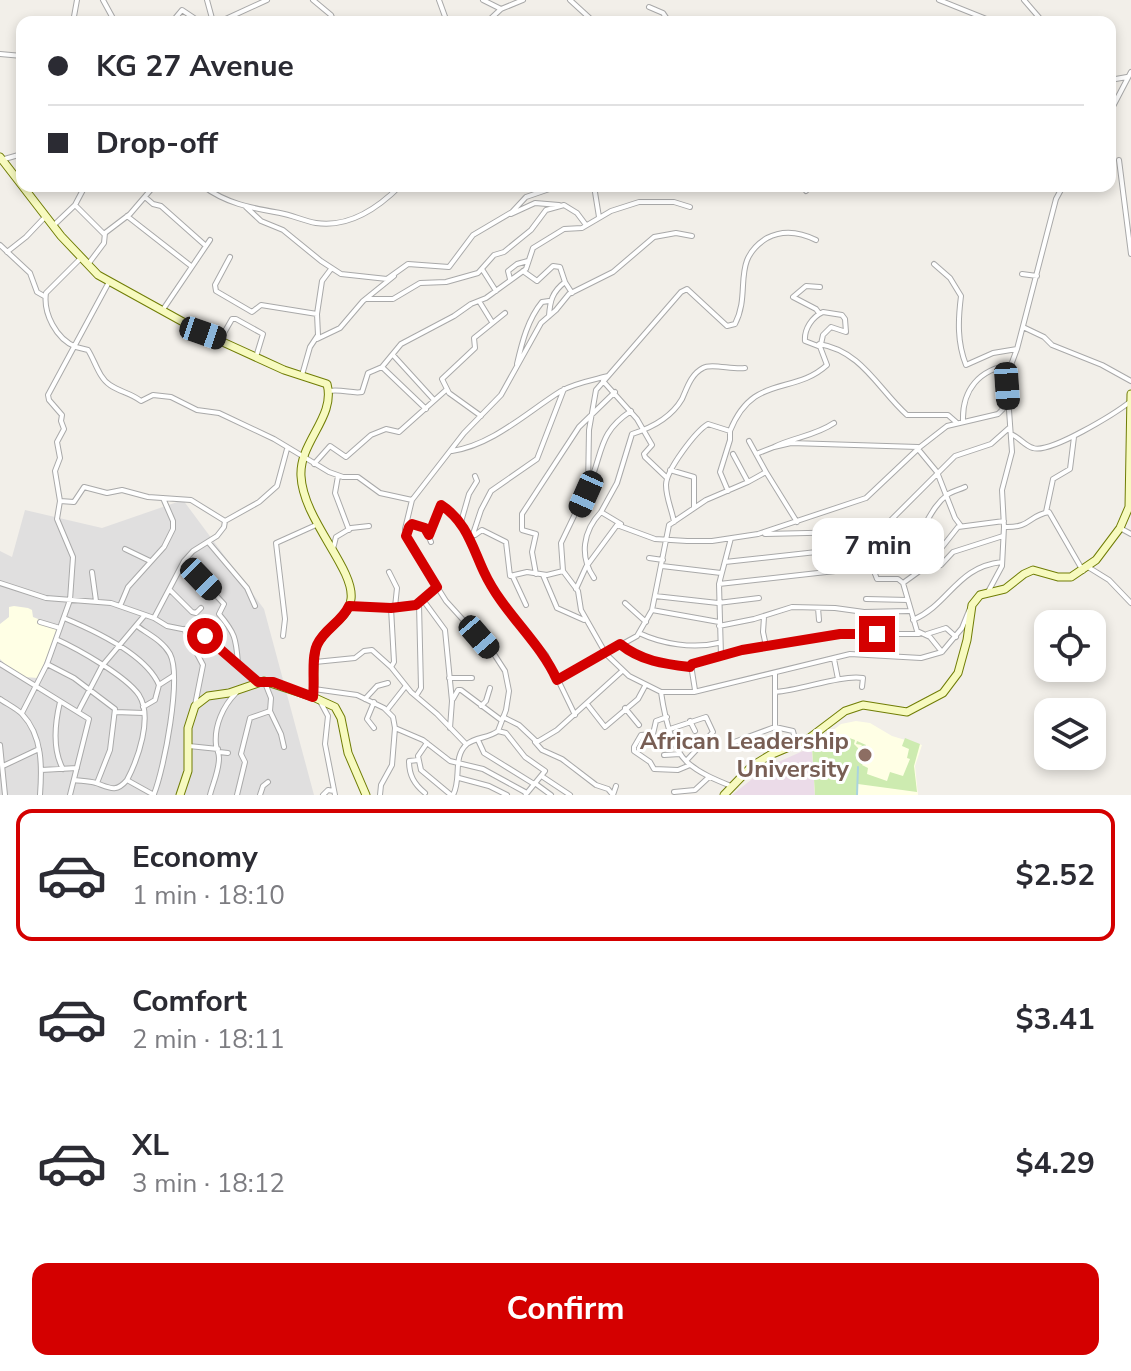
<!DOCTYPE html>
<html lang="en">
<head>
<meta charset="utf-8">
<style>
	body { margin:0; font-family:"Nunito Sans",sans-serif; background:#f7f7f7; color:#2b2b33; height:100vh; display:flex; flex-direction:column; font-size:30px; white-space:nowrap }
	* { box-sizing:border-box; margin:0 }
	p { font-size:26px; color:#7c7c81 }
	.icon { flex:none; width:44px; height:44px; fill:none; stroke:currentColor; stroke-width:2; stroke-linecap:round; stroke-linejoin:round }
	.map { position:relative; height:795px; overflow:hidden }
	.drawer { display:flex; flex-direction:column; background:#fff; flex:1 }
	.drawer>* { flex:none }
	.guide { position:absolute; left:16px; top:16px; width:1100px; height:176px; border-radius:16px; box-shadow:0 4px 12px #0003; display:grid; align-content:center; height:176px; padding:0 32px; background:#fff }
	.controls { position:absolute; left:1034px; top:610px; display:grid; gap:16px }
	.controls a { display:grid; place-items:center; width:72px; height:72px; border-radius:16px; background:#fff; box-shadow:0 4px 12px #0003; font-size:40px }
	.end { position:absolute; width:36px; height:36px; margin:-18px; border:10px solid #d40000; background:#fff; box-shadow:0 0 0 4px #fff }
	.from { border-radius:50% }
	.bubble { position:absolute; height:56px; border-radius:16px; background:#fff; box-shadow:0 4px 12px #0003; font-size:26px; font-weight:700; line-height:56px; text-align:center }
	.car { position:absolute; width:24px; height:48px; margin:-24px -12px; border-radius:10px; box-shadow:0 0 6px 2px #0007; background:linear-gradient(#222 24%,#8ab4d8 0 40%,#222 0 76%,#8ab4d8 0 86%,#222 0) }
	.guide b { display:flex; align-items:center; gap:28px; height:76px; font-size:30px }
	.guide b+b { border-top:2px solid #e1e1e2 }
	.guide i { width:20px; height:20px; background:#2b2b33 }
	ul { padding:14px 0 0; list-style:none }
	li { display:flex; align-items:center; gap:24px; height:132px; margin:0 16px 12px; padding:0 16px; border:4px solid transparent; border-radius:16px }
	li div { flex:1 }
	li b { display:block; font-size:30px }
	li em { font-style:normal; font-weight:700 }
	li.current { border-color:#d40000 }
	li>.icon { width:72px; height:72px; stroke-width:1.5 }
	.action { display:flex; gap:16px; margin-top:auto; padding:16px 32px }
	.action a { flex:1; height:92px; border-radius:16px; background:#d40000; color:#fff; font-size:32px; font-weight:700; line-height:92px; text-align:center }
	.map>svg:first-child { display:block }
	.residential { fill:#e0dfdf }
	.industrial { fill:#ebdbe8 }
	.education { fill:#ffffe5 }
	.grass { fill:#cdebb0 }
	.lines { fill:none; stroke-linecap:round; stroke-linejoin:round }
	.stream { stroke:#aad3df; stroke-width:2 }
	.minor-casing { stroke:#a9a9a9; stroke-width:6 }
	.secondary-casing { stroke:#707d05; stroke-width:9 }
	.minor { stroke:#fff; stroke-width:4 }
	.secondary { stroke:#f7fabf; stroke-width:7 }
	.route { stroke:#d40000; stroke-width:10 }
	.education-dot { fill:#8d6e63; stroke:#fff; stroke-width:3 }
	.labels { text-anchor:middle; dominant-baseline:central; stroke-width:6; stroke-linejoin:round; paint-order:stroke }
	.education-label { font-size:24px; font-weight:bold; fill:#785e54; stroke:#fff; text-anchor:end }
</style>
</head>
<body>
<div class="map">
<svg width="1131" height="795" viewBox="0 0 1131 795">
	<rect width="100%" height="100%" fill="#f2efe9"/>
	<path class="residential" d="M183,500L264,609L314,795H0V551L12,557L25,510L102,528Z"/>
	<path class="industrial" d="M812,747L815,795H732L767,767Z"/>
	<path class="education" d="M14,606L28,608L32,610L33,617L59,627L38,678L24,677L11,670L0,659V624L9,617V607Z
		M856,721L870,723L892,736L922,745L915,766L918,795H815L812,747L841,724Z"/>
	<path class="grass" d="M841,735L855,740L854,744L859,749L862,745L856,744L857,741L866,745L865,748L869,751L862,765L868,768L867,774L887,781L890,772L903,776L910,759L907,758L909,749L902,746L905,738L920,744L914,766L917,792L858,784L857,795H815L812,747L825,738L829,743H836L837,737Z"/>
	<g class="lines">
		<path class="stream" d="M857,795L858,767"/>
		<g class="minor-casing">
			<path id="minor" d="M103,0L115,22
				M207,0L213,22
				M313,0L331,15L334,22
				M439,0L447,22
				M483,0L501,9
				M570,0L594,22
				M939,0L994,22
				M1024,0L1043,22
				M649,7L663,13L669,22
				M73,22L77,0
				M172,22L182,10L200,22
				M219,22L267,0
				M487,22L501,9L523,0
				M0,54L22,56
				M1110,80L1127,77
				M1110,112L1131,72
				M1,160L22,154
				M1119,160L1131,254
				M203,186C227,204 252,208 280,213C292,215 304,221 316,223C349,228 378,208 400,186
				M594,186L599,217
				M803,186L806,191
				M145,197L153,204L161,206L206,246
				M75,205L104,234
				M246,207L261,221L283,230L321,261L341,274L387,279L408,264L449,267L473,235L512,212L526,197L558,186
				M511,214L535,203L559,205
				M127,216L191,266
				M53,226L75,205L85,186
				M0,245L30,273L37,292L44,296
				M7,252L26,237L45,217
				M230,257L215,285L216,291L252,312L261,305L317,314L318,335L310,347L302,375
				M81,258L46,293C43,313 56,339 76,347C80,348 84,349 88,350C95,361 99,378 110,385C120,392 131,393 141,401L153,395L171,397L197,410L219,413L274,439L329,472L343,477H358L380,493L412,500
				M89,263L104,243L105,233L130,214L154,186
				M934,264L950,278L961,296C958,320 957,342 966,365L993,353L1017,349
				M482,269L496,291
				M523,271L537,281L553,266L560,267L565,282
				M1022,274L1037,276
				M510,279L508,271L517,264L528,261
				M366,299H393L420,283L446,282L478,273L494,255L504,252L531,230L546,210L564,205L577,213L586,225
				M479,301L492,322
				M162,311L210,240
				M819,313L816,309L793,297L806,286L820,287
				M317,314L322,281L331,269
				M549,316C550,301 552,292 565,282L572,293
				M1023,327L1044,337L1052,345L1102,365L1131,381
				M317,339L340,328L363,301L394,276
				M220,340L232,319H236L263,334L256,357
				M818,346L805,341C804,329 812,317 823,312L842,315L845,319L846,332L831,327L823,335L821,344
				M393,355L434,400
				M517,364C522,342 528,319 542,302L549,301
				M382,367L426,409
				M603,381L637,419L652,445L644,454L645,457L666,477
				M1007,387L1011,365L1017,349L1056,199L1063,186
				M329,391C342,389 353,394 362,392L368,373L382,367L401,344L454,316L471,304L486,298L526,269L533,248L564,229L582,228L611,211L639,202H674L690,207
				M481,416L449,393L442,379L475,348L474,338L505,313
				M963,421C962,390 979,369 1011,365
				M834,423C815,436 794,437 774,447L791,443L918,447
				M1011,434C1019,437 1025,446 1033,448C1050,454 1116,413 1131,401
				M749,441L766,472
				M918,449L937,472L955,518L961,526
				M452,451C493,445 527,412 561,391C575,383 593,380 608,376
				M756,454L774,447
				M314,464L330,446L346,457L371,435L386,429L399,432L446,390
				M670,470L694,477V508
				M338,476L335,493L349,530
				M748,482L766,472L797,522
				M590,483C603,451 599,432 631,411
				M728,491L720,472L730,440V431
				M60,501L74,502L84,487L107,493L122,490L148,497L191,500L225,521
				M601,512L617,483L632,434C651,428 671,418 682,399C687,388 691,374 703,368C711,363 733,370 745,368
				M1046,512L1053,479L1070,469L1074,437
				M461,522L469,494L477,481L475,476
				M674,522C672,510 666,498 666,485C666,470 696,431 708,424L730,431C753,373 793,396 827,365L819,344C862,351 878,389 907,415H948L956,422
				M1004,527C1032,528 1027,516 1049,512L1083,571
				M1120,528L1131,534
				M852,532L871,530L888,523L955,456L991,444L1009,428
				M407,534L410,525L425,528L431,542
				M765,534L850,532L868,556L877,579H898L903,583L917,631L930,637L942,652L962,628L971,606
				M429,535L441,505L459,519L484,572L506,610L546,655L575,715
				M475,535L482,530L506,542L510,576L527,572L547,575L563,571
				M471,540L481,510L491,491L537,459L564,389
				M209,543L247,588L255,606
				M125,549L150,561
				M333,549L336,537L351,528L369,526
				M868,556C877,555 886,555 895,552C924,543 925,512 947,495C952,491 959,490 965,487
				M649,558L663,560
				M934,558L941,565L953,552L1003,536
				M184,561L224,604L219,614C235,633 236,638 238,663
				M725,562L862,547
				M662,566L721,573
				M1088,567L1109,580L1131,603
				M92,572L96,601
				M389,572L397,588L395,607
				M536,574L532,552L536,534L522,530V514L579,427L615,392
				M543,575L557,608L584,620
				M513,577L526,605
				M594,578C579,556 583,531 601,512L621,524
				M0,583L46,598L111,603L154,618L167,626L197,632L211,640L258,682
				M903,583L928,565L958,527L1004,521
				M719,584L871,567
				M576,589L586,567L617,525L655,539L687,541H712L758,534L866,498L920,447L947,426L998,414L1003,409L1007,386
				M170,590L192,612L196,613L201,608
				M988,592L1002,566L1004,527L1002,490L1012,452L1008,396
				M655,596L718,603L759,598
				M866,599L908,600
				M423,600L445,630L452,701L450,728
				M625,603L646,622
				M120,606L128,587L164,547L173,529V521L163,498
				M349,606L391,608L416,605L437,587
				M391,608L394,662L391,667
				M818,608L819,620
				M652,610L719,622
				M764,617L763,632L766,646
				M64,618C93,630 146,654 159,685L155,700L143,707
				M154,618L184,561L193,551L217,536L224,527L225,521L259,502L277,486L287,449
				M913,620C950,604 956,567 1002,562
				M40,622L60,628
				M137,626C148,634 163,641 170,654C182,677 164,769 154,794
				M719,626L754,619L792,607L835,608L864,612L909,611
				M184,629L203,665L195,705
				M639,633C662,644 693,649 718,643
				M927,634L946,628L956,637
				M283,636L285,619L276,543L316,525
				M56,639C78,649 126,676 139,695C153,717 138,759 127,780
				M620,644C641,661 664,664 690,667
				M721,656L719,584L731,538
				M834,659L838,679
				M315,662L355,658L364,651L372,650L391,667L411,692L437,714L466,744
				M0,664L89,719L70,795
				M47,664L74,678L115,709L110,750L97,783
				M449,678H472
				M557,680L637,636L652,610L669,525L706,500L748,482L733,454
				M159,685L173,676
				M314,689L357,695L384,708L393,717L395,728L392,765L381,785L380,795
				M695,690L691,665L742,650L840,634H919
				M661,692H694L850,654L921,658L942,652
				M775,692C803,690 838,675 863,678L862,687
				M416,696L421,688L419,604
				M0,699C7,704 16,708 22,714C43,736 42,768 40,795
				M365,699L377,686L388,683
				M453,699L458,690H461L501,720
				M60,702C55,723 52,749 63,769
				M374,702L367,719L374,728
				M321,703L328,716L325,744L335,795
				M587,704L605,727L638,699L645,686
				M481,706L486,701L490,688
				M625,708L639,725
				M387,710L405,687
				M270,711L281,734L284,747
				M78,712L102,666L144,616
				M115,712L144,713
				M22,713L47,664L70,600L73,557L57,519L60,501L55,471L60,458L57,442L64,429L61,421L62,415L49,400L48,395L109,282
				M503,717L519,725L537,742L557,730L621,672
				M667,717L656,721L653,734L641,735L634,747V751L650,762L654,769L678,770L690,765
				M690,721L695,731
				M775,727V673
				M395,728L423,740L450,761L483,769L525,792L526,795
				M670,729L706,717L713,732L686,761
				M498,731L506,733L525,757L545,771L527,793
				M478,740L484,753L534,784
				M535,742L542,750L562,759L596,785L608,789L613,795
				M427,743L418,756L421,770L451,795
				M729,744L775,727L793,731L796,743
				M0,745L5,795
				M189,746L218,749
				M219,752L228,753
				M664,755L680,754
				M418,760L409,761C409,775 414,784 425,793
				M3,766L39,749
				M41,770L77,768
				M543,777L570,795
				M459,778L489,786L507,795
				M74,780C81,781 89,781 96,783C110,788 116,793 127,780L154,795
				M536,784L551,795
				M731,786C716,780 699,773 687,762C671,747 664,713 661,692L629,676L606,654L581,610L578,591L563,571L561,543L588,487L589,430L596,390L681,292L687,289L727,326L735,324C752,291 730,261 767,238C784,229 800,232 816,240
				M674,792L695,790L709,777
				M210,795C213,783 219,771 219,758C219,753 217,750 216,745C214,726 223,706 236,693
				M237,795L245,762L241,754L250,718L270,711L271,698L265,683
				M260,795L263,786L268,782
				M323,795L328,790L334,791
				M453,795C462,779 452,757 467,744C476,737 489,738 498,731L506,710L509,691L505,671L494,654L446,601L409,542L405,529L412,500L464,433L501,395L541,323L556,310L569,294L613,272L654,237L676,233L692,236
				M613,795L616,786"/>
		</g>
		<g class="secondary-casing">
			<path id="secondary" d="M0,157L61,236L98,275L203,333L284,370L327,384C336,417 299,442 301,476C303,520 355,569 351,599C348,621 323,627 316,648C312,662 315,681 313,697
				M180,795L188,771V728L195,706L208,696L229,693L264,681L313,697L335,707L341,718L348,753L366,795
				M724,795L752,766L770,755L808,739L845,711L863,705L907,712L943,693L958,673L967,640L972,605L980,595L1005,589L1024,574L1033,570L1058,577H1071L1096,560L1120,528L1129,507L1131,394"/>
		</g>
		<use href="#minor" class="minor"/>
		<use href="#secondary" class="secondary"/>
	</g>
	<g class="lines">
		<path class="route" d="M205,636L258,682H273L313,697C315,681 311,659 317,645C324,629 342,622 349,606L391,608L416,605L437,587L406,536L409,527L412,524L425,528L429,535L441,505C466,521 472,546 484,572C503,613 539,640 557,680L620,644C641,661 664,664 690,667L692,664L742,650L840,634H877"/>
	</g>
	<circle class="education-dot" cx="865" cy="755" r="8"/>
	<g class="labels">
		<g class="education-label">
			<text x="849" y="741">African Leadership<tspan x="849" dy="28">University</tspan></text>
		</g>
	</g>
</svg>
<div class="controls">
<a><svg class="icon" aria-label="locate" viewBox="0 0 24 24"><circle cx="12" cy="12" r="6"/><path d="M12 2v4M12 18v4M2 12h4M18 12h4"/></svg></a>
<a><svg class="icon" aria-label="layers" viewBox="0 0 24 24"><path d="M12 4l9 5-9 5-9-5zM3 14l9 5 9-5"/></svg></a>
</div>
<i class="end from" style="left:205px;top:636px"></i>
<i class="end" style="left:877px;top:634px"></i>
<div class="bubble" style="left:812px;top:518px;width:132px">7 min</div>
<i class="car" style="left:203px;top:333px;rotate:109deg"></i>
<i class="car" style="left:1007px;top:386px;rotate:176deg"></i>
<i class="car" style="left:586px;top:494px;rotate:204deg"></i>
<i class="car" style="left:201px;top:579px;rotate:136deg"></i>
<i class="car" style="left:479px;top:637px;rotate:139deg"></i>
<div class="guide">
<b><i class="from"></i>KG 27 Avenue</b>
<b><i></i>Drop-off</b>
</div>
</div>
<section class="drawer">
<ul>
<li class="current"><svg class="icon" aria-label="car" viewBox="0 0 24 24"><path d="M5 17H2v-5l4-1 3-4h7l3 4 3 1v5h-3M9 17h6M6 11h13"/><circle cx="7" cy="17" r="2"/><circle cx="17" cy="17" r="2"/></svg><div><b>Economy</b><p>1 min · 18:10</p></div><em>$2.52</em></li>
<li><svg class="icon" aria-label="car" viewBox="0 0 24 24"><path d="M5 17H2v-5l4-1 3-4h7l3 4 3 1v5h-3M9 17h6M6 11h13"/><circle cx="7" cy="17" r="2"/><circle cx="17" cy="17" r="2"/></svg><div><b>Comfort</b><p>2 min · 18:11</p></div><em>$3.41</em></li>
<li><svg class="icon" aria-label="car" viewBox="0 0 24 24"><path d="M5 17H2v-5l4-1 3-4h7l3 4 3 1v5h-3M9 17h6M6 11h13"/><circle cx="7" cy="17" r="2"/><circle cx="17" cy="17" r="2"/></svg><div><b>XL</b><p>3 min · 18:12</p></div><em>$4.29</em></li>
</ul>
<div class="action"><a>Confirm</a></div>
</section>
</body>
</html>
